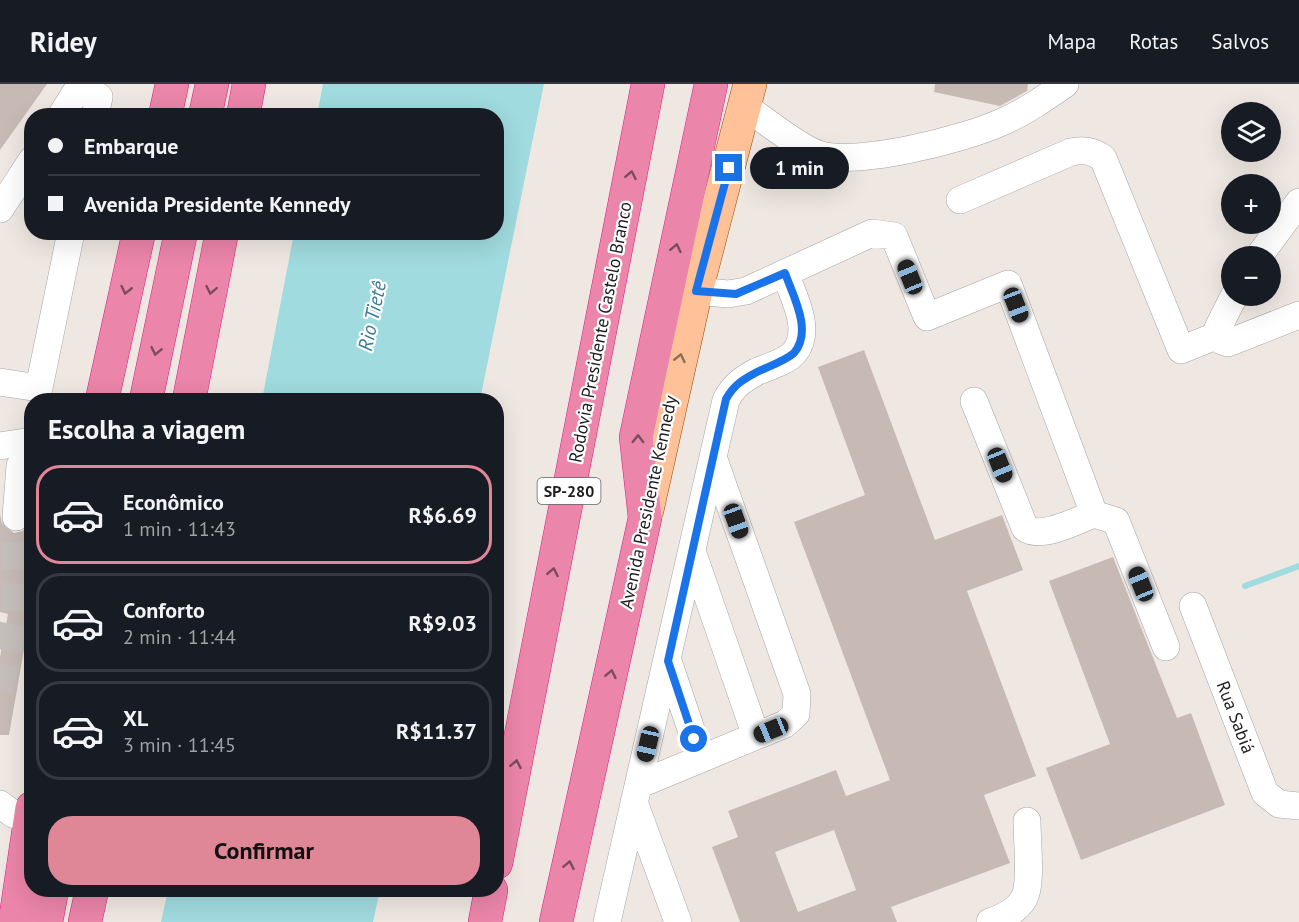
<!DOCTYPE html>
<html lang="pt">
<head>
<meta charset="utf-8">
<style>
	body { margin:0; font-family:"PT Sans",sans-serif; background:#20242c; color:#f1f3f6; height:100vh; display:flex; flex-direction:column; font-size:22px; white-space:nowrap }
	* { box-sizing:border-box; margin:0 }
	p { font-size:20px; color:#9ea1a6 }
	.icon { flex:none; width:33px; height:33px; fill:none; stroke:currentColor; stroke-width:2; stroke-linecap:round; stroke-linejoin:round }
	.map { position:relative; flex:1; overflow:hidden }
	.drawer { position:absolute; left:24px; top:309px; width:480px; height:504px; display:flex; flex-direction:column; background:#171b24; border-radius:24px; box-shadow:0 6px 24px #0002 }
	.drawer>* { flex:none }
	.guide { position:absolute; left:24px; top:24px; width:480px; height:132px; border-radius:24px; box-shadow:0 6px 24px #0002; display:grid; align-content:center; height:132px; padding:0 24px; background:#171b24 }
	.tools { position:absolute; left:1221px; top:18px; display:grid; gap:12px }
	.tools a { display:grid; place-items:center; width:60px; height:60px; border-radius:50%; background:#171b24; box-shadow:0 6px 24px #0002; font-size:30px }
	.end { position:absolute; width:27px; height:27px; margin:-14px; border:8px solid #1a73e8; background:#fff; box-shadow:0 0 0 3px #fff }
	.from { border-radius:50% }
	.bubble { position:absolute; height:42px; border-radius:21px; background:#171b24; box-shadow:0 6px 24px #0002; font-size:20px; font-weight:700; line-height:42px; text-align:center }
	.car { position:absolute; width:18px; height:36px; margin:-18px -9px; border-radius:8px; box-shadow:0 0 4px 2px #0007; background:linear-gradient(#222 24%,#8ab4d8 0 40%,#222 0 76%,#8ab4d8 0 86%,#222 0) }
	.guide b { display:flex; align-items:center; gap:21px; height:57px; font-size:22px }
	.guide b+b { border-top:2px solid #363941 }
	.guide i { width:15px; height:15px; background:#f1f3f6 }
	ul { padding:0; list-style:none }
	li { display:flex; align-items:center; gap:18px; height:99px; margin:0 12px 9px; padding:0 12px; border:3px solid #363941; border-radius:24px }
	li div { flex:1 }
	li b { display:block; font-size:22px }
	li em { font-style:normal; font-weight:700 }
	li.current { border-color:#df8697 }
	li>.icon { width:54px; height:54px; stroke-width:1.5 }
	h2 { padding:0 24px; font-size:27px; line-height:72px }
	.button { display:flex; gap:12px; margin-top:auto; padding:12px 24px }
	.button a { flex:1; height:69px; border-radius:24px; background:#df8697; color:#111; font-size:24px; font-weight:700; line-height:69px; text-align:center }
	header { display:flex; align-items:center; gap:36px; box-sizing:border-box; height:84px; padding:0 30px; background:#171b24; border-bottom:2px solid #363941 }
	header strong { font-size:28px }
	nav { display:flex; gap:33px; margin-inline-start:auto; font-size:21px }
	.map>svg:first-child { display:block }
	.water { fill:#a0dbdf }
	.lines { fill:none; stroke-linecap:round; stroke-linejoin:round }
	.stream { stroke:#a0dbdf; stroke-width:6 }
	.building { fill:#c7bab5; fill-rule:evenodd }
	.minor-tunnel { stroke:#c5bfbb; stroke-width:27; stroke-dasharray:27 14; stroke-linecap:butt }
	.minor-casing { stroke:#a4a4a4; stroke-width:28 }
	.major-casing { stroke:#964b00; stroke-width:34 }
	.highway-casing { stroke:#e11b80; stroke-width:34 }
	.minor { stroke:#fff; stroke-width:27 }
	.major { stroke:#ffc197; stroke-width:33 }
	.highway { stroke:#eb85a9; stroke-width:33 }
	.oneway { stroke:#7a4c5c }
	.oneway2 { stroke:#8e6f5a }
	.route { stroke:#1a73e8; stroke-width:8 }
	.labels { text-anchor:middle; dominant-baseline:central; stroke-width:4.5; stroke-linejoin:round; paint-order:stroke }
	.shield { fill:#fff; stroke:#616161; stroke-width:1.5 }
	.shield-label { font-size:16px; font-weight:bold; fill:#1d1d1d }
	.street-label { font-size:18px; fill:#1d1d1d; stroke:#fff }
	.water-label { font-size:20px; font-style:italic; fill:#3d7a99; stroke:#fff }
</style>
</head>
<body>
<header>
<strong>Ridey</strong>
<nav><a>Mapa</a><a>Rotas</a><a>Salvos</a></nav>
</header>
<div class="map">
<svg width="1299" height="838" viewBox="0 0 1299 838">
	<rect width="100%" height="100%" fill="#efe8e2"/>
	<path class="water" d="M323,0H544L480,316H262L294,149L496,148V32L317,31Z
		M168,806H380L373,838H161Z"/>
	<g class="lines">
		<path class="stream" d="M1245,502L1299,482"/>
	</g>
	<path class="building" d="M0,0H47L0,66Z
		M935,0H1028L1027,7L1000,22L934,8Z
		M864,266L935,456L1002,431L1023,486L967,507L1036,692L984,711L1010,779L891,823L897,838H740L712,763L738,753L728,727L836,686L846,712L890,696L794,438L865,411L818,283ZM834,746L856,806L798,828L775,768Z
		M0,430L2,440L14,449L23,447L32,436V520L9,651H0V573L8,530L0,528Z
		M1113,473L1177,634L1191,629L1225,721L1081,776L1046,684L1110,660L1049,497Z"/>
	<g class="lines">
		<path class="minor-tunnel" d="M0,607L15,532L16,433"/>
		<g class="minor-casing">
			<path id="minor" d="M81,0L99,13L95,32
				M745,22C761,34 800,64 818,70C856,83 965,55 1002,38C1025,28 1045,14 1065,0
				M61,32L81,0
				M960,116L1071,68C1084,65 1092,67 1103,74L1181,266L1218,251
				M0,125L32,76
				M1259,172L1299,118
				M696,207L728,210L746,207L872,149L894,152L927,233L1008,200L1094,430L1116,437L1166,563
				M1234,212L1218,244L1222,257L1228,259L1299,231
				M0,298L39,304L71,148
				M974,317L1025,444C1042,456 1077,436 1094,430
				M0,362L32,357
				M16,433L20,382
				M692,467L756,652
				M1193,522L1265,709L1279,720L1299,722
				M668,577L701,675
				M638,701L785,640L796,630L797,610L713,373
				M634,718L678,838
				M0,720L13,730L30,736
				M607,838L726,316C734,301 742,296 756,288C767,283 786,278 794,269C813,247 793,212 785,189
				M990,838C1004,833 1022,824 1026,809C1031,793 1027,754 1027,737"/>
		</g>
		<g class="major-casing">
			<path id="major" d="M647,426L696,207L750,0"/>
		</g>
		<g class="highway-casing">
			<path id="highway" d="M165,32L172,0
				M205,32L212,0
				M243,32L249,0
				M102,316L139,148
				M146,316L181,148
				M189,316L222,148
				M496,779L648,0
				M15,838L32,724
				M46,838L52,806
				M85,838L92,806
				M485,838L491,806
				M556,838L645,434L636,353L711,0"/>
		</g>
		<use href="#minor" class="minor"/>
		<use href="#major" class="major"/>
		<use href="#highway" class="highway"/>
	</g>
	<defs><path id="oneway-chevron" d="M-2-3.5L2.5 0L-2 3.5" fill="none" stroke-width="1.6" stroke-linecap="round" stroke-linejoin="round" transform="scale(1.5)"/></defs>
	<g class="oneway">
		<use href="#oneway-chevron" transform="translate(631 91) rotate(-79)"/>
		<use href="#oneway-chevron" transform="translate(676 164) rotate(-78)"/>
		<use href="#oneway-chevron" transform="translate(126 206) rotate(103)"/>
		<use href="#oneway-chevron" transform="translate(211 206) rotate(101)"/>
		<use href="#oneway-chevron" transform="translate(156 267) rotate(102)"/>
		<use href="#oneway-chevron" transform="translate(638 355) rotate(-89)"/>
		<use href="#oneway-chevron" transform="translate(553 488) rotate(-79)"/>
		<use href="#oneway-chevron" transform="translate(611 590) rotate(-78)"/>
		<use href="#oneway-chevron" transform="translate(516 680) rotate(-79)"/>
		<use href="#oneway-chevron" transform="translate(569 781) rotate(-78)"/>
	</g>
	<use class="oneway2" href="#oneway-chevron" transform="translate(680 274) rotate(-77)"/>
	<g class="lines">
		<path class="route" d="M694,655L668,577L726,315C734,301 742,296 757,288C767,283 785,277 794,269C813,247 793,212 785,189L736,210L696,207L729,84"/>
	</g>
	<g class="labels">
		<rect class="shield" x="537.5" y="394" width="63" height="26" rx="4.5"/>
		<g class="shield-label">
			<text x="569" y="407">SP-280</text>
		</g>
		<g class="street-label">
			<text transform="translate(600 248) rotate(-79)">Rodovia Presidente Castelo Branco</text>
			<text transform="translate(648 418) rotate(-78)">Avenida Presidente Kennedy</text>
			<text transform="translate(1236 633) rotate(69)">Rua Sabiá</text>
		</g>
		<g class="water-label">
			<text transform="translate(372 232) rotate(-78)">Rio Tietê</text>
		</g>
	</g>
</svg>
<div class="tools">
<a><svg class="icon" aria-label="layers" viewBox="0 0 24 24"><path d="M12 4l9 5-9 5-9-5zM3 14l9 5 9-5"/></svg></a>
<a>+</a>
<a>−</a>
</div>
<i class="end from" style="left:694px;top:655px"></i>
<i class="end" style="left:729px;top:84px"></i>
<div class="bubble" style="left:750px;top:63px;width:99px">1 min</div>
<i class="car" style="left:910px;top:193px;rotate:338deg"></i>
<i class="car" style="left:1016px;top:221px;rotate:159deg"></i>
<i class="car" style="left:1000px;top:381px;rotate:158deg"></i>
<i class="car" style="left:736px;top:437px;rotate:160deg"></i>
<i class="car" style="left:1141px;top:500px;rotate:338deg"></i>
<i class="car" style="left:771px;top:646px;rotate:248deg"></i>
<i class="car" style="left:648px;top:660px;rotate:193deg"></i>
<div class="guide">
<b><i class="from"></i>Embarque</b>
<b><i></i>Avenida Presidente Kennedy</b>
</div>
<section class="drawer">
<h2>Escolha a viagem</h2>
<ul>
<li class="current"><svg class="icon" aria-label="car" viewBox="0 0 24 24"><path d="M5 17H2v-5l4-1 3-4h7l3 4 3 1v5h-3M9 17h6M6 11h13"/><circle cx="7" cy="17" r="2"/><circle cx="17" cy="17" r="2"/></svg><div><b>Econômico</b><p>1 min · 11:43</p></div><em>R$6.69</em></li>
<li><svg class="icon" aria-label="car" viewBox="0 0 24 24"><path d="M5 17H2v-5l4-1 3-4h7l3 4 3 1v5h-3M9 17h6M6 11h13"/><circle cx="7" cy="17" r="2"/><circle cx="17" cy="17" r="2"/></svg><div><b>Conforto</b><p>2 min · 11:44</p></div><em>R$9.03</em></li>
<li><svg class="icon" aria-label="car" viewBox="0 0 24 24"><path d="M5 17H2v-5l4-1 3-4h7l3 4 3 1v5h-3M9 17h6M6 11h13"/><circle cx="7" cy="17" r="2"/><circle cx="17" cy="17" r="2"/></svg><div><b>XL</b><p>3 min · 11:45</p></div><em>R$11.37</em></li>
</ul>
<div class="button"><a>Confirmar</a></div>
</section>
</div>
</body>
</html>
